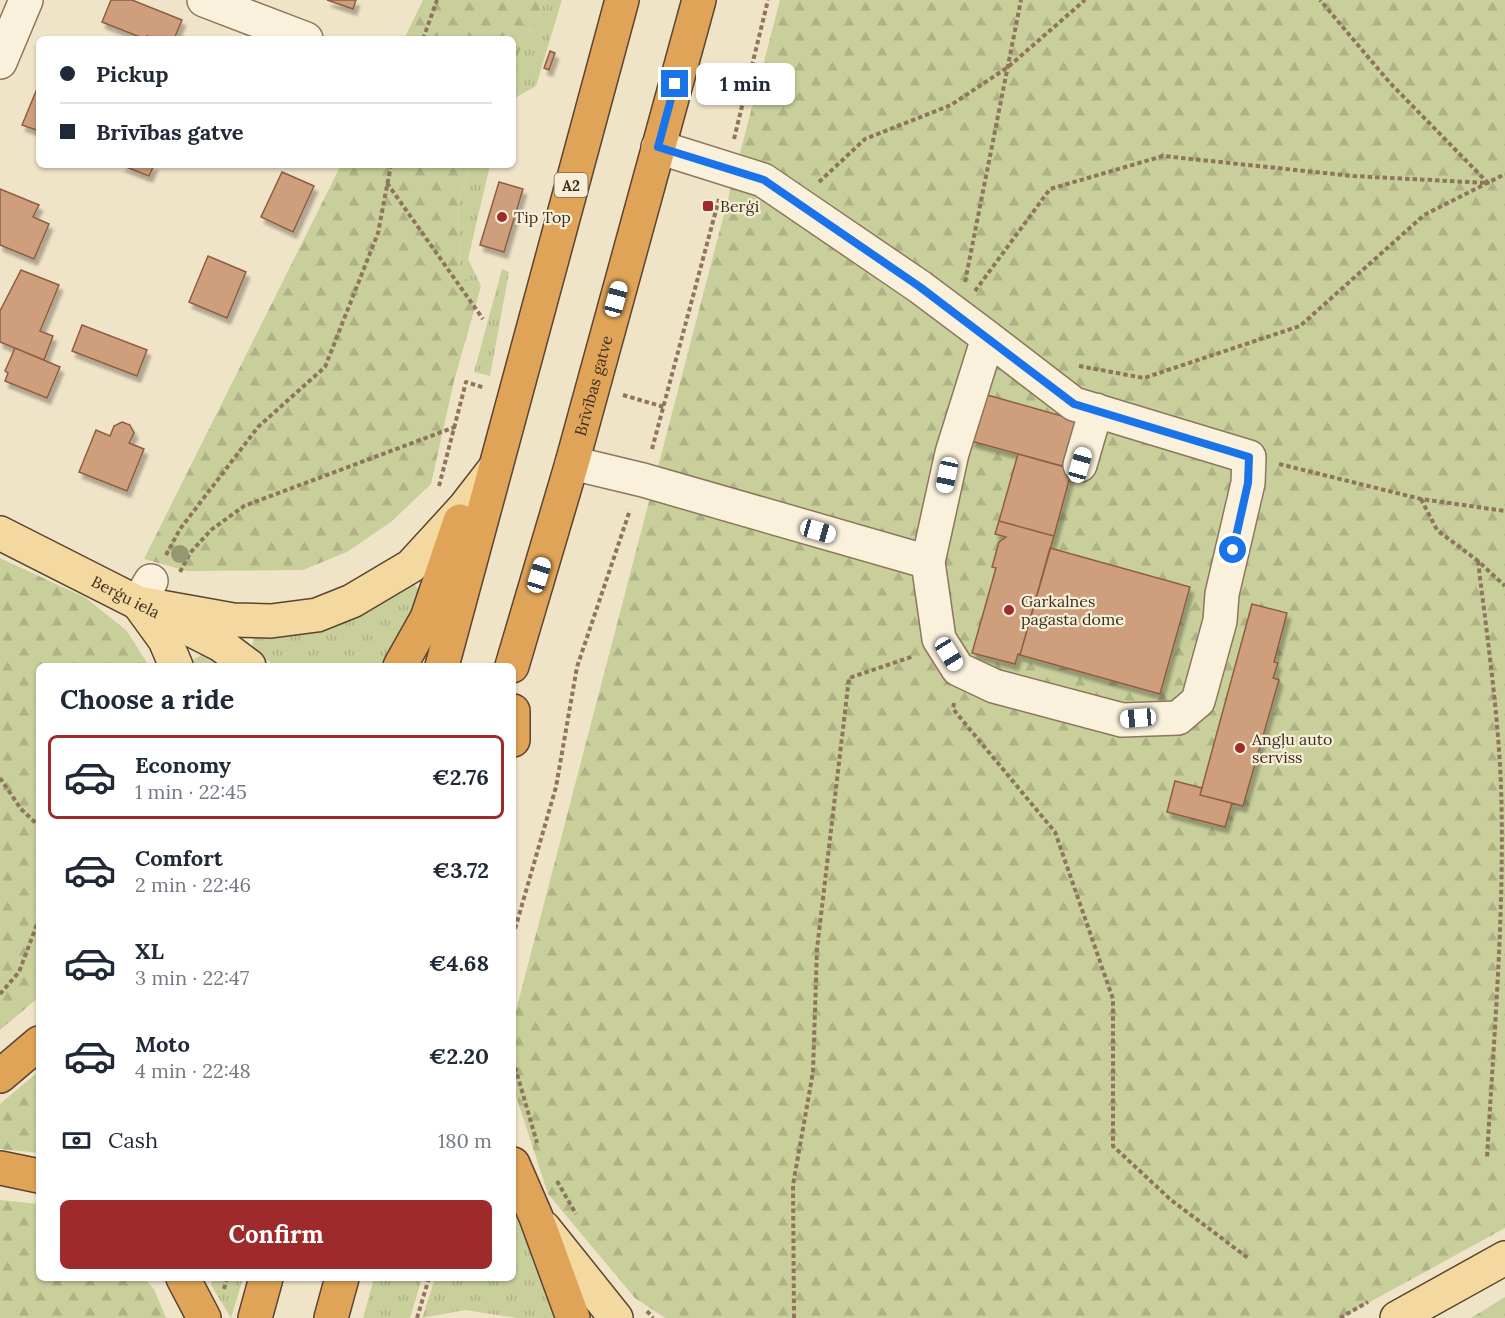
<!DOCTYPE html>
<html lang="en">
<head>
<meta charset="utf-8">
<style>
	body { margin:0; font-family:Lora,serif; background:#f2f2f3; color:#1f2937; height:100vh; display:flex; flex-direction:column; font-size:22px; white-space:nowrap }
	* { box-sizing:border-box; margin:0 }
	p { font-size:20px; color:#747a83 }
	.icon { flex:none; width:33px; height:33px; fill:none; stroke:currentColor; stroke-width:2; stroke-linecap:round; stroke-linejoin:round }
	.map { position:relative; flex:1; overflow:hidden }
	.panel { position:absolute; left:36px; top:663px; width:480px; height:618px; display:flex; flex-direction:column; background:#fff; border-radius:9px; box-shadow:0 2px 4px #0004 }
	.panel>* { flex:none }
	.guide { position:absolute; left:36px; top:36px; width:480px; height:132px; border-radius:9px; box-shadow:0 2px 4px #0004; display:grid; align-content:center; height:132px; padding:0 24px; background:#fff }
	.end { position:absolute; width:27px; height:27px; margin:-14px; border:8px solid #1a73e8; background:#fff; box-shadow:0 0 0 3px #fff }
	.from { border-radius:50% }
	.bubble { position:absolute; height:42px; border-radius:9px; background:#fff; box-shadow:0 2px 4px #0004; font-size:20px; font-weight:800; line-height:42px; text-align:center }
	.car { position:absolute; width:18px; height:36px; margin:-18px -9px; border-radius:8px; box-shadow:0 0 4px 2px #0007; background:linear-gradient(#fff 24%,#345 0 40%,#fff 0 76%,#345 0 86%,#fff 0) }
	.guide b { display:flex; align-items:center; gap:21px; height:57px; font-size:22px }
	.guide b+b { border-top:2px solid #e0e1e3 }
	.guide i { width:15px; height:15px; background:#1f2937 }
	ul { padding:0; list-style:none }
	li { display:flex; align-items:center; gap:18px; height:84px; margin:0 12px 9px; padding:0 12px; border:3px solid transparent; border-radius:9px }
	li div { flex:1 }
	li b { display:block; font-size:22px }
	li em { font-style:normal; font-weight:800 }
	li.on { border-color:#9e2a2b }
	li>.icon { width:54px; height:54px; stroke-width:1.5 }
	h2 { padding:0 24px; font-size:27px; line-height:72px }
	.pay { display:flex; align-items:center; gap:15px; height:66px; padding:0 24px; font-size:22px }
	.pay p { margin-inline-start:auto }
	.cta { display:flex; gap:12px; margin-top:auto; padding:12px 24px }
	.cta a { flex:1; height:69px; border-radius:9px; background:#9e2a2b; color:#fff; font-size:24px; font-weight:800; line-height:69px; text-align:center }
	.map>svg:first-child { display:block }
	.grass { fill:url(#grass-tufts) }
	.forest { fill:url(#forest-firs) }
	.building { fill:#cf9f7d; stroke:#8d5f41; stroke-width:1.5; filter:url(#shadow) }
	.lines { fill:none; stroke-linecap:round; stroke-linejoin:round }
	.minor-casing { stroke:#8d765c; stroke-width:36 }
	.major-casing { stroke:#5b4430; stroke-width:36 }
	.highway-casing { stroke:#5b4430; stroke-width:36 }
	.path { stroke:#8d765c; stroke-width:4; stroke-dasharray:4.5 3; stroke-linecap:butt }
	.minor { stroke:#faf1dc; stroke-width:33 }
	.major { stroke:#f3d9a0; stroke-width:33 }
	.highway { stroke:#e0a458; stroke-width:33 }
	.tree { fill:#96986f }
	.route { stroke:#1a73e8; stroke-width:8 }
	.poi-dot { fill:#9e2a2b; stroke:#f7eed8; stroke-width:2 }
	.labels { text-anchor:middle; dominant-baseline:central; stroke-width:4.5; stroke-linejoin:round; paint-order:stroke }
	.shield { fill:#f7eed8; stroke:#756857; stroke-width:1.5 }
	.shield-label { font-size:15px; font-weight:bold; fill:#3d2e20 }
	.poi-label { font-size:16px; fill:#3d2e20; stroke:#f7eed8; text-anchor:start }
	.street-label { font-size:16px; fill:#3d2e20; stroke:#f7eed8 }
</style>
</head>
<body>
<div class="map">
<svg width="1505" height="1318" viewBox="0 0 1505 1318">
	<defs>
		<pattern id="grass-tufts" width="24" height="20" patternUnits="userSpaceOnUse" patternTransform="scale(1.5)"><rect width="24" height="20" fill="#c9cf9b"/><path d="M3 7l-1-3M5 7V3M7 7l1-3M15 17l-1-3M17 17v-4M19 17l1-3" fill="none" stroke="#aeb285"/></pattern>
		<pattern id="forest-firs" width="22" height="20" patternUnits="userSpaceOnUse" patternTransform="scale(1.5)"><rect width="22" height="20" fill="#c9cf9b"/><path d="M5 1l3.5 6h-7zM16 11l3.5 6h-7z" fill="#aeb285"/></pattern>
		<filter id="shadow"><feDropShadow dx="3.5" dy="6" stdDeviation="1.5" flood-color="#0004"/></filter>
	</defs>
	<rect width="100%" height="100%" fill="#f0e4c8"/>
	<path class="grass" d="M545,0H562L536,86L513,99V65Z
		M470,165H490L468,259L481,286L460,276L458,202Z
		M502,269L509,272L490,376L474,372Z
		M410,581L424,593L389,666H275L252,649L254,633Z
		M206,652L231,666H193L191,661Z
		M513,1200L557,1318H517L465,1310L422,1318L435,1278H513Z
		M213,1278H243L231,1318L211,1285Z
		M374,1278H422L410,1318H363Z"/>
	<path class="forest" d="M423,0H545L513,65V39H404Z
		M780,0H1505V1228L1341,1318H665L635,1298L548,1194L513,1087V1022Z
		M341,165H470L458,202L460,276L481,286L454,381L431,484L391,522L347,552L303,570L187,571L144,559Z
		M0,558L86,598L127,631L149,666H39V997L0,1030Z
		M39,1071V1153L0,1149V1104Z
		M0,1200L39,1204V1278H144L154,1289L166,1318H0Z
		M1505,1297V1318H1471Z"/>
	<path class="building" d="M111,0H132L182,20L174,39H156L147,36L145,39L102,22Z
		M327,0H356L353,9Z
		M550,51L555,53L549,70L544,68Z
		M39,84V131L22,125Z
		M121,165H154L149,176Z
		M282,172L314,186L293,232L261,217Z
		M499,182L523,189L504,252L480,245Z
		M0,189L39,205L33,217L49,224L34,259L0,245Z
		M208,256L246,272L227,318L189,302Z
		M21,270L59,285L40,331L53,336L44,360L0,342V311Z
		M82,325L147,350L137,376L72,351Z
		M15,348L60,367L47,398L5,381L8,373L5,371Z
		M984,394L1076,420L1062,466L971,441Z
		M122,422L130,425L134,433L129,443L144,449L127,491L79,472L96,430L110,436L114,426Z
		M1018,454L1072,469L1054,536L999,521Z
		M999,521L1054,536L1020,655L1018,654L1015,664L972,653L996,568L992,567L999,542L1006,537L995,534Z
		M1050,548L1190,587L1160,694L1020,655Z
		M1252,604L1287,613L1274,662L1278,663L1273,678L1279,680L1243,806L1200,795Z
		M1175,781L1202,788L1200,795L1232,803L1225,827L1167,812Z"/>
	<g class="lines">
		<g class="minor-casing">
			<path id="minor" d="M204,0L306,39
				M0,62L26,0
				M658,147L763,180L920,287L988,338
				M988,338L1074,404L1249,457L1248,483L1222,594L1220,621L1198,701L1178,718L1122,720L994,686L958,669L939,639L928,562L952,453Z
				M572,463L643,480L928,562
				M1080,465L1096,410
				M138,603L151,581"/>
		</g>
		<g class="major-casing">
			<g id="major">
				<path id="s1" d="M0,533L221,645L249,666"/>
				<path d="M138,603L233,620L271,621L317,615L352,601L411,566L464,508L495,468"/>
				<path d="M141,607L165,640L176,666"/>
				<path d="M544,1228L616,1318"/>
				<path d="M1397,1318L1505,1258"/>
			</g>
		</g>
		<g class="highway-casing">
			<g id="highway">
				<path d="M400,666L427,618L460,521"/>
				<path d="M442,666L622,0"/>
				<path id="s2" d="M512,666L572,463L699,0"/>
				<path d="M513,711V740"/>
				<path d="M0,1076L39,1043"/>
				<path d="M513,1164L536,1217L573,1318"/>
				<path d="M0,1168L39,1176"/>
				<path d="M183,1278L204,1318"/>
				<path d="M255,1318L266,1278"/>
				<path d="M331,1318L342,1278"/>
			</g>
		</g>
		<path class="path" d="M423,39L437,0
			M734,139L768,0
			M819,182L865,139L951,105L1008,67L1085,0
			M387,183L483,319
			M965,282L1021,0
			M975,291L1050,189L1163,156L1353,176L1488,183L1390,83L1320,0
			M1079,366L1144,378L1300,326L1424,215L1505,174
			M623,395L664,407
			M652,449L719,199
			M1279,464L1421,499L1505,511
			M439,486L466,382L485,388
			M1421,499L1437,530L1478,561L1505,586
			M166,555L180,529L258,427L325,367L378,233L391,165
			M1478,561C1487,636 1498,710 1501,786C1505,909 1494,1034 1487,1158
			M180,572L190,553L211,530L244,506L455,427
			M954,703L953,709L1055,832L1113,999V1146L1171,1200L1248,1258
			M0,778L21,809L39,826
			M513,936L556,787L577,667L630,510
			M0,994L19,972L39,919
			M513,1060L537,1143
			M557,1181L576,1214
			M224,1289L227,1278
			M647,1311L653,1318
			M417,1318L429,1278
			M794,1318L793,1185L813,1072L817,949L849,678L914,656
			M1340,1318L1368,1302"/>
		<use href="#minor" class="minor"/>
		<use href="#major" class="major"/>
		<use href="#highway" class="highway"/>
	</g>
	<circle class="tree" cx="180" cy="554" r="9"/>
	<g class="lines">
		<path class="route" d="M675,84L658,147L764,180L920,287L1074,404L1249,457L1248,483L1233,550"/>
	</g>
	<g class="poi-dot">
		<rect x="702" y="200" width="12" height="12" rx="3"/>
		<circle cx="502" cy="217" r="6"/>
		<circle cx="1009" cy="610" r="6"/>
		<circle cx="1240" cy="748" r="6"/>
	</g>
	<g class="labels">
		<rect class="shield" x="554.5" y="173" width="33" height="24" rx="4.5"/>
		<g class="shield-label">
			<text x="571" y="185">A2</text>
		</g>
		<g class="poi-label">
			<text x="720" y="206">Berģi</text>
			<text x="514" y="217">Tip Top</text>
			<text x="1021" y="601">Garkalnes<tspan x="1021" dy="18">pagasta dome</tspan></text>
			<text x="1252" y="739">Angļu auto<tspan x="1252" dy="18">serviss</tspan></text>
		</g>
		<g class="street-label">
			<text stroke="none"><textPath href="#s2" startOffset="292">Brīvības gatve</textPath></text>
			<text stroke="none"><textPath href="#s1" startOffset="141">Berģu iela</textPath></text>
		</g>
	</g>
</svg>
<i class="end from" style="left:1233px;top:550px"></i>
<i class="end" style="left:675px;top:84px"></i>
<div class="bubble" style="left:696px;top:63px;width:99px">1 min</div>
<i class="car" style="left:616px;top:299px;rotate:15deg"></i>
<i class="car" style="left:1080px;top:465px;rotate:16deg"></i>
<i class="car" style="left:947px;top:475px;rotate:192deg"></i>
<i class="car" style="left:818px;top:531px;rotate:106deg"></i>
<i class="car" style="left:539px;top:575px;rotate:17deg"></i>
<i class="car" style="left:949px;top:654px;rotate:148deg"></i>
<i class="car" style="left:1138px;top:718px;rotate:265deg"></i>
<div class="guide">
<b><i class="from"></i>Pickup</b>
<b><i></i>Brīvības gatve</b>
</div>
<section class="panel">
<h2>Choose a ride</h2>
<ul>
<li class="on"><svg class="icon" aria-label="car" viewBox="0 0 24 24"><path d="M5 17H2v-5l4-1 3-4h7l3 4 3 1v5h-3M9 17h6M6 11h13"/><circle cx="7" cy="17" r="2"/><circle cx="17" cy="17" r="2"/></svg><div><b>Economy</b><p>1 min · 22:45</p></div><em>€2.76</em></li>
<li><svg class="icon" aria-label="car" viewBox="0 0 24 24"><path d="M5 17H2v-5l4-1 3-4h7l3 4 3 1v5h-3M9 17h6M6 11h13"/><circle cx="7" cy="17" r="2"/><circle cx="17" cy="17" r="2"/></svg><div><b>Comfort</b><p>2 min · 22:46</p></div><em>€3.72</em></li>
<li><svg class="icon" aria-label="car" viewBox="0 0 24 24"><path d="M5 17H2v-5l4-1 3-4h7l3 4 3 1v5h-3M9 17h6M6 11h13"/><circle cx="7" cy="17" r="2"/><circle cx="17" cy="17" r="2"/></svg><div><b>XL</b><p>3 min · 22:47</p></div><em>€4.68</em></li>
<li><svg class="icon" aria-label="car" viewBox="0 0 24 24"><path d="M5 17H2v-5l4-1 3-4h7l3 4 3 1v5h-3M9 17h6M6 11h13"/><circle cx="7" cy="17" r="2"/><circle cx="17" cy="17" r="2"/></svg><div><b>Moto</b><p>4 min · 22:48</p></div><em>€2.20</em></li>
</ul>
<div class="pay"><svg class="icon" aria-label="cash" viewBox="0 0 24 24"><path d="M3 7h18v10H3z"/><circle cx="12" cy="12" r="2"/></svg>Cash<p>180 m</p></div>
<div class="cta"><a>Confirm</a></div>
</section>
</div>
</body>
</html>
